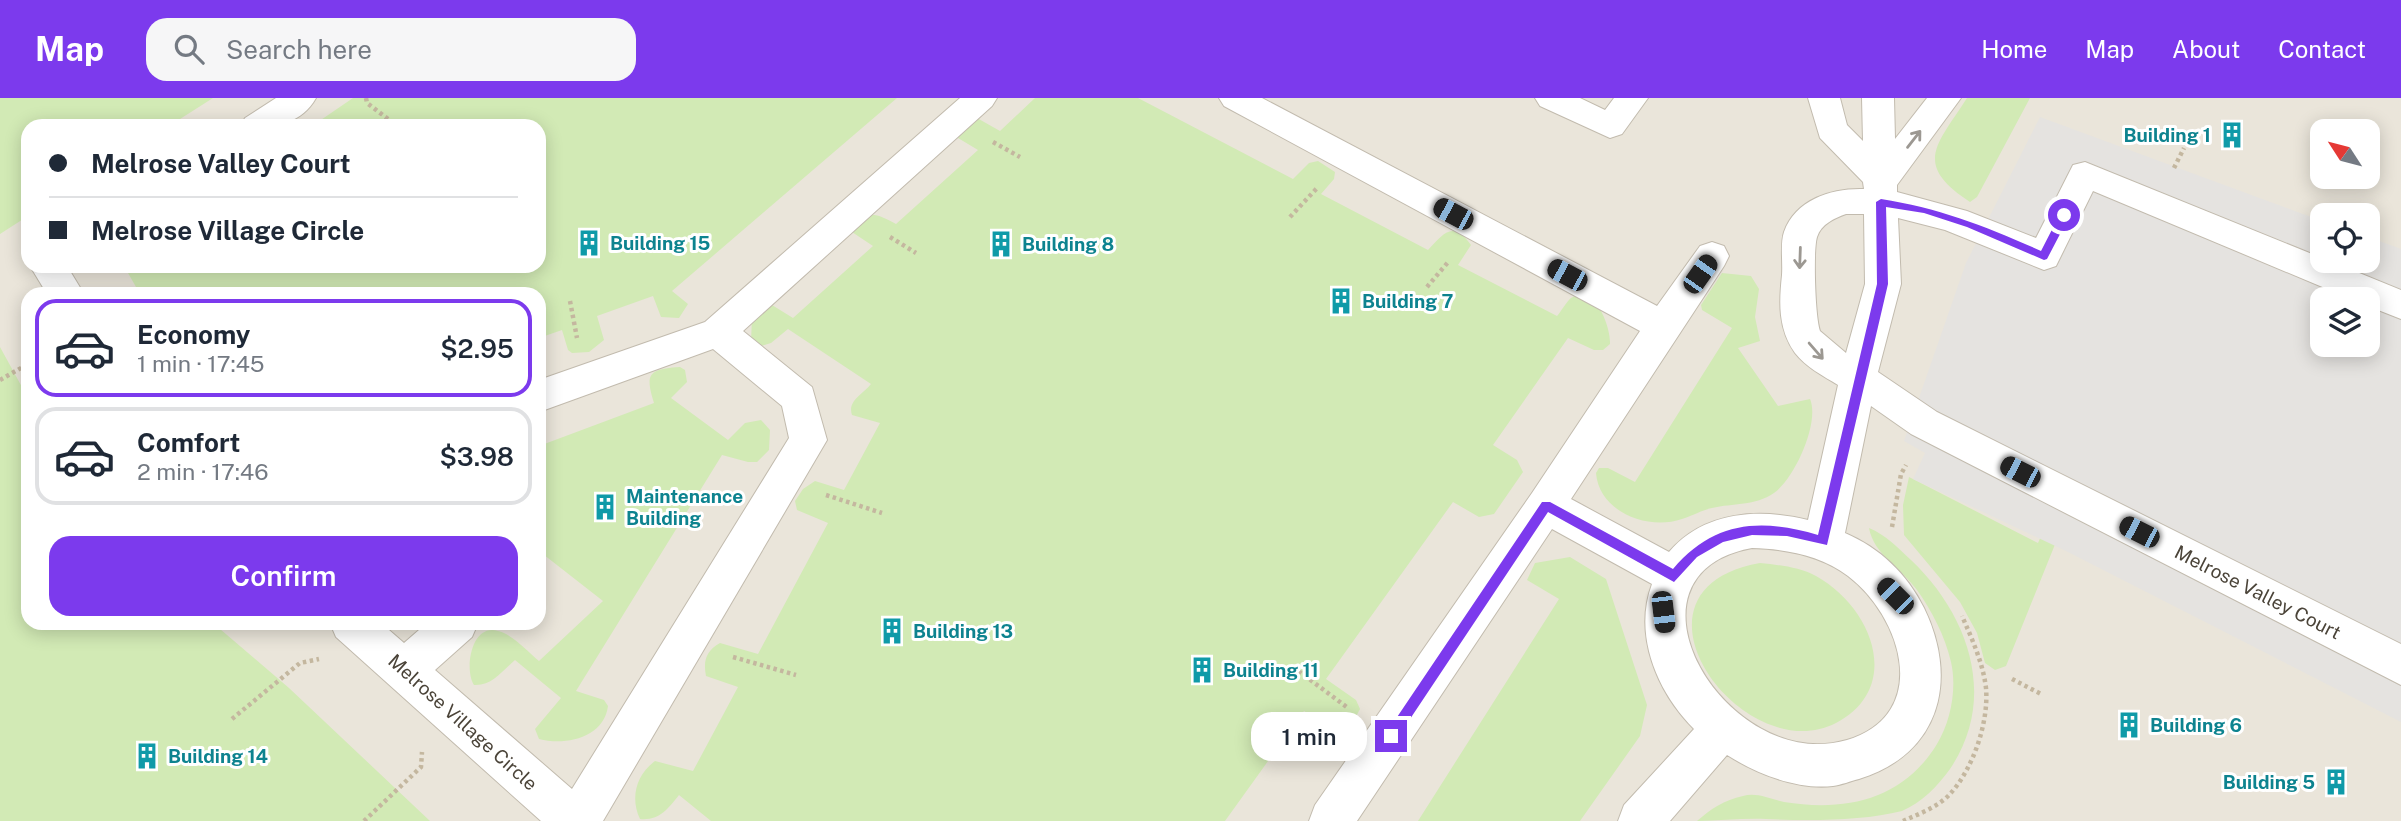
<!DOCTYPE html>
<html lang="en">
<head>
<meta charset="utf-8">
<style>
	body { margin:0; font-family:"Public Sans",sans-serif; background:#f6f6f7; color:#1f2937; height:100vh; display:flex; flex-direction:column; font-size:26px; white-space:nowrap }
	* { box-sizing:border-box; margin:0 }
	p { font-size:23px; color:#747a83 }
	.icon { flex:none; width:38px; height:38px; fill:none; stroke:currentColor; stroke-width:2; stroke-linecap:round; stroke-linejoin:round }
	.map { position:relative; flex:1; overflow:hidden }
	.details { position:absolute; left:21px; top:189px; width:525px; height:343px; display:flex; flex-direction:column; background:#fff; border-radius:21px; box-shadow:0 4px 18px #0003 }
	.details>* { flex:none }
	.guide { position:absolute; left:21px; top:21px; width:525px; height:154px; border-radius:21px; box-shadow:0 4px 18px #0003; display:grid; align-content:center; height:154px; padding:0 28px; background:#fff }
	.needle { width:46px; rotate:306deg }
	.controls { position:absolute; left:2310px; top:21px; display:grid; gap:14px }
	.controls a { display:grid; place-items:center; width:70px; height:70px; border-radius:14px; background:#fff; box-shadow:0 4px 18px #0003; font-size:35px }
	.end { position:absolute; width:32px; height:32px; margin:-16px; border:9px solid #7c3aed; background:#fff; box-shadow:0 0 0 4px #fff }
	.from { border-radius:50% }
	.bubble { position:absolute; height:49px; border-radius:21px; background:#fff; box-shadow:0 4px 18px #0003; font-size:23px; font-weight:600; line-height:49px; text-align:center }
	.car { position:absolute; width:21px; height:42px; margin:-21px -10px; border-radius:9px; box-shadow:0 0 5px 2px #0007; background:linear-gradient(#222 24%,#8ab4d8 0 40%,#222 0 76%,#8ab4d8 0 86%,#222 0) }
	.guide b { display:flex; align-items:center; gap:24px; height:66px; font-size:26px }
	.guide b+b { border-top:2px solid #e0e1e3 }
	.guide i { width:18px; height:18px; background:#1f2937 }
	ul { padding:12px 0 0; list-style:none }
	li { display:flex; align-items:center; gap:21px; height:98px; margin:0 14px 10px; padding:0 14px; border:4px solid #e0e1e3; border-radius:21px }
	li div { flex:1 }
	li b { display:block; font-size:26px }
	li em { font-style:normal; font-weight:600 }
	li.on { border-color:#7c3aed }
	li>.icon { width:63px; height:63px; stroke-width:1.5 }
	.action { display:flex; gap:14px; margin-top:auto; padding:14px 28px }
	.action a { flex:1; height:80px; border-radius:21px; background:#7c3aed; color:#fff; font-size:28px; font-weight:600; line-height:80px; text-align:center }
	header { display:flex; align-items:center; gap:42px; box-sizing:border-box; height:98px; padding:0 35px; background:#7c3aed; color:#fff }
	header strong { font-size:33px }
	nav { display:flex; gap:38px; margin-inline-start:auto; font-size:24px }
	.search { width:490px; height:63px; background:#f6f6f7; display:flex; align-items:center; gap:18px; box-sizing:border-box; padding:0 24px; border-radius:21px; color:#747a83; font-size:26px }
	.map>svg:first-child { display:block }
	.residential { fill:#eae5da; fill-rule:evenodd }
	.green { fill:#d2eab5 }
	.parking { fill:#e5e3e0; fill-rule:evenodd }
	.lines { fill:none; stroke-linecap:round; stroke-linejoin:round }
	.minor-casing { stroke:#c2bbae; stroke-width:2 }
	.path { stroke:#c4b79f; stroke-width:4.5; stroke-dasharray:3.5 3.5; stroke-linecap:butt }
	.minor { fill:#fff; fill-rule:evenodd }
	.oneway { stroke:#9c9892 }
	.route { fill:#7c3aed }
	.labels { text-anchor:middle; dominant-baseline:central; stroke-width:6; stroke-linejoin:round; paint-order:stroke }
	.culture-label { font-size:19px; font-weight:bold; fill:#0d838f; stroke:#fff; text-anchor:start }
	.street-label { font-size:19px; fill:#4b4439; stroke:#fff }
</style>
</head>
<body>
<header>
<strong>Map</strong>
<div class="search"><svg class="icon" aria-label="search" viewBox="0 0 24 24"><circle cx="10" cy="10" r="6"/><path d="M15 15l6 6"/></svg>Search here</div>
<nav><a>Home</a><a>Map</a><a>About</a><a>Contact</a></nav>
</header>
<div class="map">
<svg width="2401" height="723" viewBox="0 0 2401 723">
	<rect width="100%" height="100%" fill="#f6f3ec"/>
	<path class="residential" d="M177,0H2401V723H21L0,699V111L28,94V168H539V28H132ZM2322,33H2368V79H2322ZM2322,117H2368V163H2322ZM28,196H539V525H28ZM2322,201H2368V247H2322Z"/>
	<path class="green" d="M0,0H213L169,28H28V118L0,136Z
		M353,0H897L672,193L688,206L679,220L661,219L653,198L597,218L604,242L589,254L572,255L568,252L562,232L539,240V196H140L124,168H539V28H312Z
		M1035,0H1138L1293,81L1309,65L1318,63L1335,74L1334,81L1321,96L1428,152C1444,135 1453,122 1471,147L1458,167L1557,218C1561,214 1566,204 1571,200C1595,185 1611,229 1610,246L1603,252H1594L1568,240L1493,347L1517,362L1523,374L1494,416L1479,419L1453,404L1326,581L1356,602L1360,611C1342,648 1329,628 1304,613L1225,723H711L679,697C668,711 659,723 640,721C630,700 636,677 655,663L693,673L738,589L706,578C703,563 706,553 720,545L758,556L828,425L797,412L795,403L803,391L815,383L844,392L880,325L852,317C847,303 863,296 871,286L788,231L771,245L761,248L751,244L752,219L763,208L772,207L793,220L873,148L852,134L853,126C870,111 878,117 896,126L978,52L958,40V31L977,20L1000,33Z
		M1967,0H2030L1977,99L1970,104C1912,66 1937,47 1967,0Z
		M1722,175L1751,178L1759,191L1755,219L1760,243L1738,250L1778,308L1810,301C1820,324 1795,380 1774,395C1755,408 1733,405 1712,410C1702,412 1692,418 1682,421C1648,433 1599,414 1596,375L1599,370H1608L1635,384L1732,230L1702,212L1701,207Z
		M0,249L28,300V525H213L289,590L430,723H0Z
		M680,269L685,272L687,284L671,300L728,342L745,325L761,322L770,332L769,352L757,364H748L722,357L576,593L604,602L608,608C604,640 565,648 539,641L535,631L561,600L515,562C502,573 492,588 474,587C464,572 471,525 498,533C512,536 528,554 539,563L603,503L539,453V348L654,305C645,276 648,271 680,269Z
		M1909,379L2038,445L2049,420L2060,434L2006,568L1995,572L1985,565L1977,535L1960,504L1904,437L1903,407Z
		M1869,430C1886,437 1897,449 1911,462C1969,517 1998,600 1950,671C1938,688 1921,705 1902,713C1863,723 1808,723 1766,721C1743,720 1719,723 1697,723C1711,711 1724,702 1743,698C1756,694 1771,701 1784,704C1845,714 1903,702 1937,646C1951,623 1957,590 1951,564C1945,538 1932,513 1917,492C1902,471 1874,457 1869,430Z
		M1570,459L1606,481L1647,607L1640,638L1580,723H1418L1559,501L1527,482L1535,465Z
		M1760,465C1779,467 1799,469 1816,478C1872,509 1904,589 1836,625C1743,673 1609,492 1760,465Z"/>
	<path class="parking" d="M2040,19L2322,123V163H2368V139L2401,151V624L2066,453L1913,381L1925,355L1904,343L1966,165ZM2322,201H2368V247H2322Z"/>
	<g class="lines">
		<g class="minor-casing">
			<path id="minor" d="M276,0H316C299,30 270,28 241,28L245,20Z
				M960,0H997L992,8L743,233L812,289L827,342L603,723H541L336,539L330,525H381L404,545L427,525H478L472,539L435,572L572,691L789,340L782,308L713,251L539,314V282L705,224Z
				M1219,0H1262L1657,208L1700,148L1712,144L1724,148L1729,158L1724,168L1571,401L1669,454C1704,413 1759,410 1808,422L1838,287C1823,278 1806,269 1795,255C1778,231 1779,205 1782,177C1783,163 1780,146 1784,134C1796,101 1832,90 1864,91L1863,84L1820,40L1808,0H1840L1847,27L1863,43L1862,0H1894L1895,41L1927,0H1961L1897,87V94L1967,113L2036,140L2073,67L2085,64L2322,160V163H2330L2401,192V221L2368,208V201H2351L2093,93L2056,168L2044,172L1945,132L1898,120L1901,186L1878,274L1937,314L2401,546V587L1911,336L1871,308L1845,435C1880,450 1907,476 1924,510C1959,582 1940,656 1859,681C1851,683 1841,687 1833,688C1797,692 1757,676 1727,657L1670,723H1618L1624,707L1694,631C1657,594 1633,537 1652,486L1552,431L1357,723H1309L1315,707L1532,395L1640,233L1224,8ZM1846,116H1864L1865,186L1846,255L1820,233C1815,218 1813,153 1817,139C1821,126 1835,120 1846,116ZM1752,450C1786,451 1820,457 1848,478C1902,519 1932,616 1847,642C1727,677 1607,477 1752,450Z
				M1535,0H1580L1605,12L1614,0H1648L1622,36L1610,40L1540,8Z
				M30,168H67L84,196H47Z"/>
		</g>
		<path class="path" d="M366,0L367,5L388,21
			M993,44L1020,59
			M2174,70L2184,50
			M1290,119L1318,89
			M890,139L916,155
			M1427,189L1449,163
			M570,203L577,240
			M0,282L28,266
			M826,397L882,415
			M1892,429L1901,376L1906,367
			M733,559L796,577
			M1293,569L1348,610
			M2012,581L2043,597
			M232,621L300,565L319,561
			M364,723L421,669L422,654
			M1903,723C1919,716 1938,709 1950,696C1973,671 1989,624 1986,590C1983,565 1972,541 1962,518"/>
		<use href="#minor" class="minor"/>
	</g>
	<defs><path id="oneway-shaft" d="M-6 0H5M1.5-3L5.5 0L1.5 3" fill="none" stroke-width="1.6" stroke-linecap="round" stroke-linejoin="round" transform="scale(1.75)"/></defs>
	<g class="oneway">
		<use href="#oneway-shaft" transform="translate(1914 41) rotate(-52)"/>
		<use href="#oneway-shaft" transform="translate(1800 160) rotate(92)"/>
		<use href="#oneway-shaft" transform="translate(1816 253) rotate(49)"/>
	</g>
	<path class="route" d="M1881,101C1939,110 1988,129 2041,153L2061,114L2070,117L2047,161L2044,162L1967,129L1924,115L1886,109L1888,186L1827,447L1787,438L1752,437L1723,444L1697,459L1674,484L1548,414L1396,642H1387V634L1542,404H1550L1673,471C1714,423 1760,420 1818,437L1877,186L1876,104Z"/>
	<defs>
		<g id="building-bare" transform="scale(2.1)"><path d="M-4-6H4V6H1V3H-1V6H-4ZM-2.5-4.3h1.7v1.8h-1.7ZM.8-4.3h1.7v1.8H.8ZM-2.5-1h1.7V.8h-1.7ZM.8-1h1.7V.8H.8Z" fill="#0f9aa8" stroke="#fff" stroke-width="2.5" paint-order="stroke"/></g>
	</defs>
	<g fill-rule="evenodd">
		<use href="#building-bare" x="2232" y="37"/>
		<use href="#building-bare" x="589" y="145"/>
		<use href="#building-bare" x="1001" y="146"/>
		<use href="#building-bare" x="1341" y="203"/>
		<use href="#building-bare" x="605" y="409"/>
		<use href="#building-bare" x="892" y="533"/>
		<use href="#building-bare" x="1202" y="572"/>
		<use href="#building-bare" x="2129" y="627"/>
		<use href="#building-bare" x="147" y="658"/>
		<use href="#building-bare" x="2336" y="684"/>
	</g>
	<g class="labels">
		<g class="culture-label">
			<text x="2211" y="37" text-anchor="end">Building 1</text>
			<text x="610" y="145">Building 15</text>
			<text x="1022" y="146">Building 8</text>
			<text x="1362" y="203">Building 7</text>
			<text x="626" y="398">Maintenance<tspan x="626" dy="22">Building</tspan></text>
			<text x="913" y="533">Building 13</text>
			<text x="1223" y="572">Building 11</text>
			<text x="2150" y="627">Building 6</text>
			<text x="168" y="658">Building 14</text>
			<text x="2315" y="684" text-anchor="end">Building 5</text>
		</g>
		<g class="street-label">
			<text transform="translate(2258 494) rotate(27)">Melrose Valley Court</text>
			<text transform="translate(463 624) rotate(42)">Melrose Village Circle</text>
		</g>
	</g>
</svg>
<div class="controls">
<a><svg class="needle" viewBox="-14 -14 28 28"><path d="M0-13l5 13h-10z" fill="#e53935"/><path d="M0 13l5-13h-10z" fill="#747a83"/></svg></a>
<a><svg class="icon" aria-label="locate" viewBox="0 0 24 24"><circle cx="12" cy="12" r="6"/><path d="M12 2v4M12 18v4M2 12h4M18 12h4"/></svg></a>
<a><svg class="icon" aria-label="layers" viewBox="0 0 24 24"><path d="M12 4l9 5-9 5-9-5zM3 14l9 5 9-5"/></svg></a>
</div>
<i class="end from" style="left:2064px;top:117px"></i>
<i class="end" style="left:1391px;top:638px"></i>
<div class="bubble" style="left:1251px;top:614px;width:116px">1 min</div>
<i class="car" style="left:1453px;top:116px;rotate:298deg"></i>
<i class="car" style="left:1700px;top:176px;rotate:35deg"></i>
<i class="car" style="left:1567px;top:177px;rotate:298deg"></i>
<i class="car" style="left:2020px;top:374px;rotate:297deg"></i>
<i class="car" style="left:2139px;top:434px;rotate:297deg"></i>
<i class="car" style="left:1895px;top:498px;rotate:315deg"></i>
<i class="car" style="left:1663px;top:514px;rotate:173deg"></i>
<div class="guide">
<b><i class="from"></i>Melrose Valley Court</b>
<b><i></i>Melrose Village Circle</b>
</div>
<section class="details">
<ul>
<li class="on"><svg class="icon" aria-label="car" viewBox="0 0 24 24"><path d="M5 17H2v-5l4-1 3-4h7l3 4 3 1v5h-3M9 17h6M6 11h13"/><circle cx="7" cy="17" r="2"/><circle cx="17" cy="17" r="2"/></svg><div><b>Economy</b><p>1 min · 17:45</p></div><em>$2.95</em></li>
<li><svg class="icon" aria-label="car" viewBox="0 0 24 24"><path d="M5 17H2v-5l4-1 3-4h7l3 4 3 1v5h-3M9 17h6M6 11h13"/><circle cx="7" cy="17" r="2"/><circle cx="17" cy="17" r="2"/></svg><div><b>Comfort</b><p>2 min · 17:46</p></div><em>$3.98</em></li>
</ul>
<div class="action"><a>Confirm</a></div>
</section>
</div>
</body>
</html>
